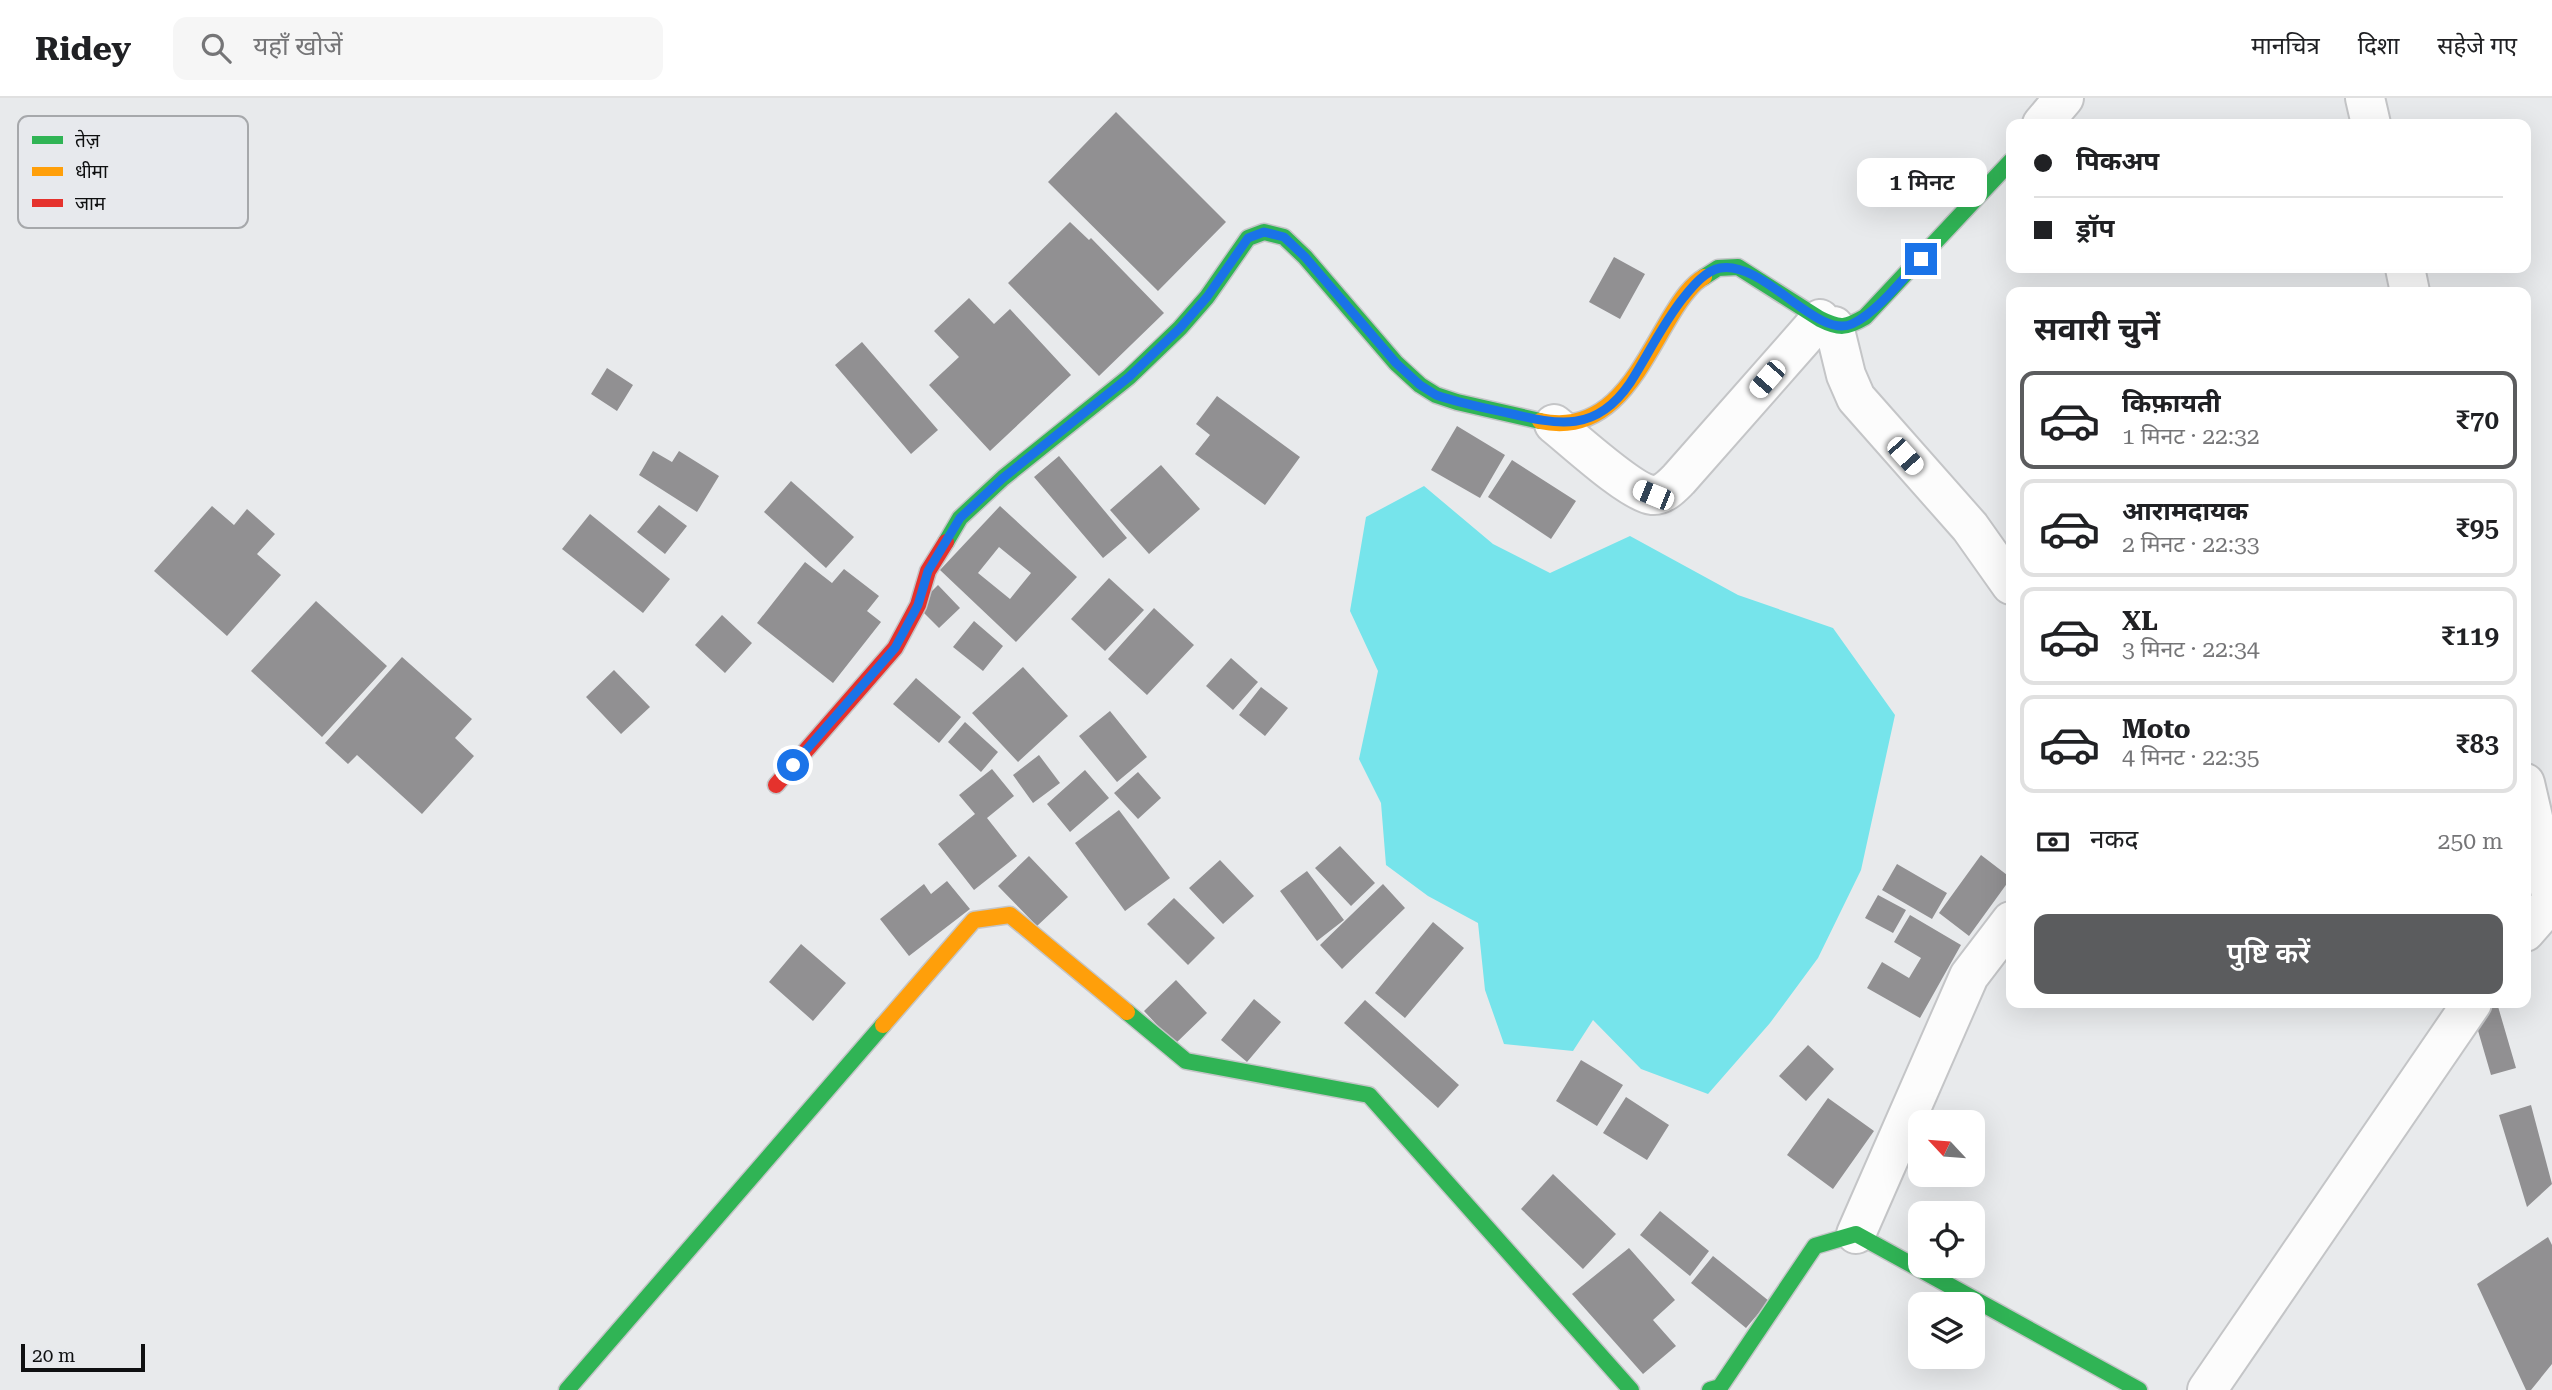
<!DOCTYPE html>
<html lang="hi">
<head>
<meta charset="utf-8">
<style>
	body { margin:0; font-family:"Roboto Serif","Noto Sans Devanagari",serif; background:#f6f6f6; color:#202124; height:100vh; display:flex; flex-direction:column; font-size:26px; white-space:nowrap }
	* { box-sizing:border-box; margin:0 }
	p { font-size:23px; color:#757577 }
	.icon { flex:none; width:38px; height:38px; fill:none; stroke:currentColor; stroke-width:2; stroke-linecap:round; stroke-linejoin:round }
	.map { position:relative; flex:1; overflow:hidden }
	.panel { position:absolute; left:2006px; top:189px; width:525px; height:721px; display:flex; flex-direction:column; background:#fff; border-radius:14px; box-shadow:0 7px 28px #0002 }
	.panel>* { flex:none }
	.top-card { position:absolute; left:2006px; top:21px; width:525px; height:154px; border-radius:14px; box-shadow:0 7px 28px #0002; display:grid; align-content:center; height:154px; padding:0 28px; background:#fff }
	.needle { width:46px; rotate:296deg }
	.tools { position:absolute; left:1908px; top:1012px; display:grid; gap:14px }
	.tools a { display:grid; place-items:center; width:77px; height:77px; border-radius:14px; background:#fff; box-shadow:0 7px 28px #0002; font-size:35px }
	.scale { position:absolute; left:21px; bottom:18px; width:124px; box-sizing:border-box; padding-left:7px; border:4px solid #0f1011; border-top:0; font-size:19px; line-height:24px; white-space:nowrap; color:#0f1011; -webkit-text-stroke:5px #e7e9ed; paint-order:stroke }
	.end { position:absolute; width:32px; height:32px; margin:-16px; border:9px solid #1a73e8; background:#fff; box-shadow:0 0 0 4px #fff }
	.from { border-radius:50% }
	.bubble { position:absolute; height:49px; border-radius:14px; background:#fff; box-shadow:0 7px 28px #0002; font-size:23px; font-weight:600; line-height:49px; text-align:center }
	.car { position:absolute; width:21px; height:42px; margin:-21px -10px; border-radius:9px; box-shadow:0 0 5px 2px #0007; background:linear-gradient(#fff 24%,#345 0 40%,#fff 0 76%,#345 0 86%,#fff 0) }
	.top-card b { display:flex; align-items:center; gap:24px; height:66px; font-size:26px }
	.top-card b+b { border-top:2px solid #e0e0e0 }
	.top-card i { width:18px; height:18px; background:#202124 }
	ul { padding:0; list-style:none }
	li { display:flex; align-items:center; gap:21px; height:98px; margin:0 14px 10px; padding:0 14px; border:4px solid #e0e0e0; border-radius:14px }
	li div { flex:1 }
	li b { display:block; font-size:26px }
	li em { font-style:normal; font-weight:600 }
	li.on { border-color:#5b5c5e }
	li>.icon { width:63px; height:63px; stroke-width:1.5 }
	h2 { padding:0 28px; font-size:32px; line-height:84px }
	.pay { display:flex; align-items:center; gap:18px; height:77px; padding:0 28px; font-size:26px }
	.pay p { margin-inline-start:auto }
	.cta { display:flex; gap:14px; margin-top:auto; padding:14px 28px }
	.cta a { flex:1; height:80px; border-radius:14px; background:#5b5c5e; color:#fff; font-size:28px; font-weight:600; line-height:80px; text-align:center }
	header { display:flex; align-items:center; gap:42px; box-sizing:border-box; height:98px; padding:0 35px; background:#fff; border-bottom:2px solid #e0e0e0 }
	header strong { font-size:33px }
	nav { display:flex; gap:38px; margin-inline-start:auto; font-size:24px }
	.search { width:490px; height:63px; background:#f6f6f6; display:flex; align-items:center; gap:18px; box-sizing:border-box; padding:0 24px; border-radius:14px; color:#757577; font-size:26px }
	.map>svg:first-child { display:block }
	.water { fill:#76e4eb }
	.building { fill:#919092; fill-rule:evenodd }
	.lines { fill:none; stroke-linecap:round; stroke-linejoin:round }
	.street-casing { stroke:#c4c5c7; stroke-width:42 }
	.fast-casing { stroke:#c4c5c7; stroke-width:19 }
	.slow-casing { stroke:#c4c5c7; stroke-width:19 }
	.jam-casing { stroke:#c4c5c7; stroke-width:19 }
	.street { stroke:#fcfcfc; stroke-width:38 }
	.fast { stroke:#30b455; stroke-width:16 }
	.slow { stroke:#ff9f0a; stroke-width:16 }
	.jam { stroke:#e5322d; stroke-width:16 }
	.route { stroke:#1a73e8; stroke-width:9 }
	.key { fill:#e7e9ed; stroke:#a6a8ab; stroke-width:2 }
	.key-label { font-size:19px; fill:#0f1011 }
</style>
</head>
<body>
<header>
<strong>Ridey</strong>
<div class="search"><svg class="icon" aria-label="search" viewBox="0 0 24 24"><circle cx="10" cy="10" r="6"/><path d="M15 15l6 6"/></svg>यहाँ खोजें</div>
<nav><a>मानचित्र</a><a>दिशा</a><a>सहेजे गए</a></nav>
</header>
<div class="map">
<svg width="2552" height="1292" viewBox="0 0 2552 1292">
	<rect width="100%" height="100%" fill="#e8eaec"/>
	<path class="water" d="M1424,388L1493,446L1550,475L1630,438L1738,497L1833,530L1895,617L1861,772L1818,860L1770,925L1708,996L1641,971L1593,922L1573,953L1504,946L1485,892L1478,825L1428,798L1386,767L1381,705L1359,661L1378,573L1350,513L1366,419Z"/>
	<path class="building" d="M1116,14L1226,124L1158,193L1048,84Z
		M1070,124L1089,142L1091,140L1164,215L1099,278L1008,185Z
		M1614,159L1645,176L1620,221L1589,204Z
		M969,200L994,226L1010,211L1071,277L990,353L929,287L959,259L934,233Z
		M862,244L938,332L911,356L835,267Z
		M607,270L633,287L617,313L591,296Z
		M1217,298L1300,359L1265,407L1195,356L1210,337L1196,326Z
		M1457,328L1505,357L1480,400L1431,372Z
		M653,353L672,364L679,353L719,378L697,414L639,377Z
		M1059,358L1127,440L1103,460L1034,379Z
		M1512,362L1576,403L1551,441L1488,399Z
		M1161,367L1200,411L1149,456L1110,412Z
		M791,383L854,439L826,470L764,414Z
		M659,407L687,428L665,456L637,434Z
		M212,408L234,427L247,411L275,436L257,456L281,477L227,538L154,473Z
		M1000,408L1077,479L1016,544L940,472ZM999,449L1031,475L1010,501L978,475Z
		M590,416L670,481L643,515L562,451Z
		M805,464L832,485L844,471L879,498L867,513L881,524L833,585L757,525Z
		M1109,480L1144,512L1105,553L1071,521Z
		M938,487L960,510L939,530L917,508Z
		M316,503L387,568L322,639L251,573Z
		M1154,510L1194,547L1147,597L1108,561Z
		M722,517L752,545L725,575L695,547Z
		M974,523L1003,548L983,573L953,549Z
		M402,559L472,621L455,640L474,658L422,716L357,657L348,666L325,645Z
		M1231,560L1258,584L1233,612L1206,588Z
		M1023,569L1068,618L1018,664L972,615Z
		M614,572L650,609L621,636L586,599Z
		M916,580L961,619L939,645L893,606Z
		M1261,589L1288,610L1265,638L1239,617Z
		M1110,613L1147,659L1117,684L1079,638Z
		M965,624L998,654L981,674L948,644Z
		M1039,657L1060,685L1033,705L1013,677Z
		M992,671L1014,698L987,720L1017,758L974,792L938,746L975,716L959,697Z
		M1085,672L1109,700L1070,734L1047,706Z
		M1138,674L1161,700L1138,721L1114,695Z
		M1119,712L1170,780L1125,813L1075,745Z
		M1340,748L1375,785L1351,808L1315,770Z
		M1981,757L2011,780L1969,838L1939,815Z
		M1029,758L1068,799L1037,828L998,788Z
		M1220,762L1254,798L1223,826L1189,790Z
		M1897,766L1947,795L1932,821L1882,792Z
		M1307,773L1344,822L1317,843L1280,793Z
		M947,783L970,811L909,858L880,821L924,786L931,796Z
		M1383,786L1405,810L1342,871L1320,847Z
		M1878,797L1906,812L1893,835L1865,820Z
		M1174,800L1215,840L1188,867L1147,826Z
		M1910,817L1961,847L1920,920L1867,890L1882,864L1909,880L1921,860L1894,844Z
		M1433,824L1464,850L1405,920L1375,895Z
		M801,846L846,885L813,923L769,884Z
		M1176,882L1207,915L1175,946L1144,913Z
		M1254,901L1281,924L1247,964L1221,942Z
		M1365,902L1459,987L1438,1010L1344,925Z
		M2497,905L2516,970L2491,977L2472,912Z
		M1808,947L1834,971L1806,1003L1779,978Z
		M1581,962L1623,987L1597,1028L1556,1003Z
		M1626,999L1669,1027L1647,1062L1603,1035Z
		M1828,1000L1874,1033L1833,1091L1787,1057Z
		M2531,1007L2552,1086L2527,1109L2499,1017Z
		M1553,1076L1616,1136L1583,1171L1521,1111Z
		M1660,1113L1709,1153L1690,1178L1640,1137Z
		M2548,1139L2552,1147V1266L2531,1292H2526L2477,1186Z
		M1629,1150L1675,1202L1653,1222L1676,1248L1643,1276L1572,1196Z
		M1713,1158L1769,1203L1746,1230L1691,1185Z"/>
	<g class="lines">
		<g class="street-casing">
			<path id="street" d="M2365,0L2371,26
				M2042,26L2064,0
				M2405,170L2410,194
				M1834,228L1846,277L1856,300L1970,429L2011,487
				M1554,326C1573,341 1630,394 1652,397C1663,398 1672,388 1679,381L1820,221
				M2525,685L2552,801
				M2525,834L2552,803
				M1856,1136L1969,878L2011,823
				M2207,1292L2472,905"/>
		</g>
		<g class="fast-casing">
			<path id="fast" d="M1704,179L1718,170L1738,169L1820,221C1840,231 1846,230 1865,219L2011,63
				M946,444L960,420L1003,380L1129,279L1180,230L1207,199L1248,140L1264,134L1284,139L1305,159L1396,265L1420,287L1436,297L1457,304L1540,323
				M1127,914L1186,963L1369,997L1631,1292
				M567,1292L883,927
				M1710,1292L1720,1289L1815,1148L1856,1136L2139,1292"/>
		</g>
		<g class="slow-casing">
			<path id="slow" d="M1540,323C1613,339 1641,266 1672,216C1680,203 1691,186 1704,179
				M883,927L974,822L1010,817L1127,914"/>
		</g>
		<g class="jam-casing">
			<path id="jam" d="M776,687L895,550L918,507L928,473L946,444"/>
		</g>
		<use href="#street" class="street"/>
		<use href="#fast" class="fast"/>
		<use href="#slow" class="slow"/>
		<use href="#jam" class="jam"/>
	</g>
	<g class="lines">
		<path class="route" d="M793,667L895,550L918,507L928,473L960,420L1003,380L1129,279L1180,230L1207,199L1248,140L1264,134L1284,139L1305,159L1396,265L1420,287L1436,297C1459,305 1484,310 1508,315C1559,327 1596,335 1630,285C1648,257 1663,225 1684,199C1693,188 1705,173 1720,170C1764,162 1817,242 1852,226C1876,215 1903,181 1921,161"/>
	</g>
	<rect x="18" y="18" width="230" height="112" rx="10" class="key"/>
	<rect x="32" y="38" width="31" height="8" fill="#30b455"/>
	<rect x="32" y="69" width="31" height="9" fill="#ff9f0a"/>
	<rect x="32" y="101" width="31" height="8" fill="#e5322d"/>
	<g class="key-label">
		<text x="75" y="49">तेज़</text>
		<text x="75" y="80">धीमा</text>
		<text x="75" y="112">जाम</text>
	</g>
</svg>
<div class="tools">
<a><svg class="needle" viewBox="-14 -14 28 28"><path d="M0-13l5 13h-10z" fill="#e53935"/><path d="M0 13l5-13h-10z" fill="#757577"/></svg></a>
<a><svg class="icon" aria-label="locate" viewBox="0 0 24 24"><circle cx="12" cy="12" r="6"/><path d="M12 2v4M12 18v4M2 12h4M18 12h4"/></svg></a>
<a><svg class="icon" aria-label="layers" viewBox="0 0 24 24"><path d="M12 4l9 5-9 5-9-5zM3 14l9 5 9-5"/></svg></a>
</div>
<div class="scale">20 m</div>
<i class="end from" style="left:793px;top:667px"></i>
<i class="end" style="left:1921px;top:161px"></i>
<div class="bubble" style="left:1857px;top:60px;width:130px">1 मिनट</div>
<i class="car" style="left:1767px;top:281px;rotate:221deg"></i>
<i class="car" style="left:1905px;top:358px;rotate:138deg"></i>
<i class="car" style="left:1653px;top:397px;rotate:292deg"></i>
<div class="top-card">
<b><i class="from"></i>पिकअप</b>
<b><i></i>ड्रॉप</b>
</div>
<section class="panel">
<h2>सवारी चुनें</h2>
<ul>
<li class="on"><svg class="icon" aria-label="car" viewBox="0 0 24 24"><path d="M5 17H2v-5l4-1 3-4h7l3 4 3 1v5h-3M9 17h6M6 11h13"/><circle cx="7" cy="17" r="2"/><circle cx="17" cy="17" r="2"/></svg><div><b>किफ़ायती</b><p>1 मिनट · 22:32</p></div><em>₹70</em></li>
<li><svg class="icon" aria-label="car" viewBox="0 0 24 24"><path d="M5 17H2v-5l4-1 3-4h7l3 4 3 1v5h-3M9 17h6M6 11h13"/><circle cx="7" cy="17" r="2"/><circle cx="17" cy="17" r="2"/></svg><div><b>आरामदायक</b><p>2 मिनट · 22:33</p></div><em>₹95</em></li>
<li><svg class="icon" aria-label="car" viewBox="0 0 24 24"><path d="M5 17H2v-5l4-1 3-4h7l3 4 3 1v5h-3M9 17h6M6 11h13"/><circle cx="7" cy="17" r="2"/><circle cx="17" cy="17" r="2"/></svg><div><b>XL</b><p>3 मिनट · 22:34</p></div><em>₹119</em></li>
<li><svg class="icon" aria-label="car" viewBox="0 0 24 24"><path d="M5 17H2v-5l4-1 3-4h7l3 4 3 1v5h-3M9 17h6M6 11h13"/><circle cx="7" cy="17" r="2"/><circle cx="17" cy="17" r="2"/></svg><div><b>Moto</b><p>4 मिनट · 22:35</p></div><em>₹83</em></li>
</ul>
<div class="pay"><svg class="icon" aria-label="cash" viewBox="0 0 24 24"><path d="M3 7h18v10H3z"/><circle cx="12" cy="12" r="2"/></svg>नकद<p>250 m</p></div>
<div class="cta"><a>पुष्टि करें</a></div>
</section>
</div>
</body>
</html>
